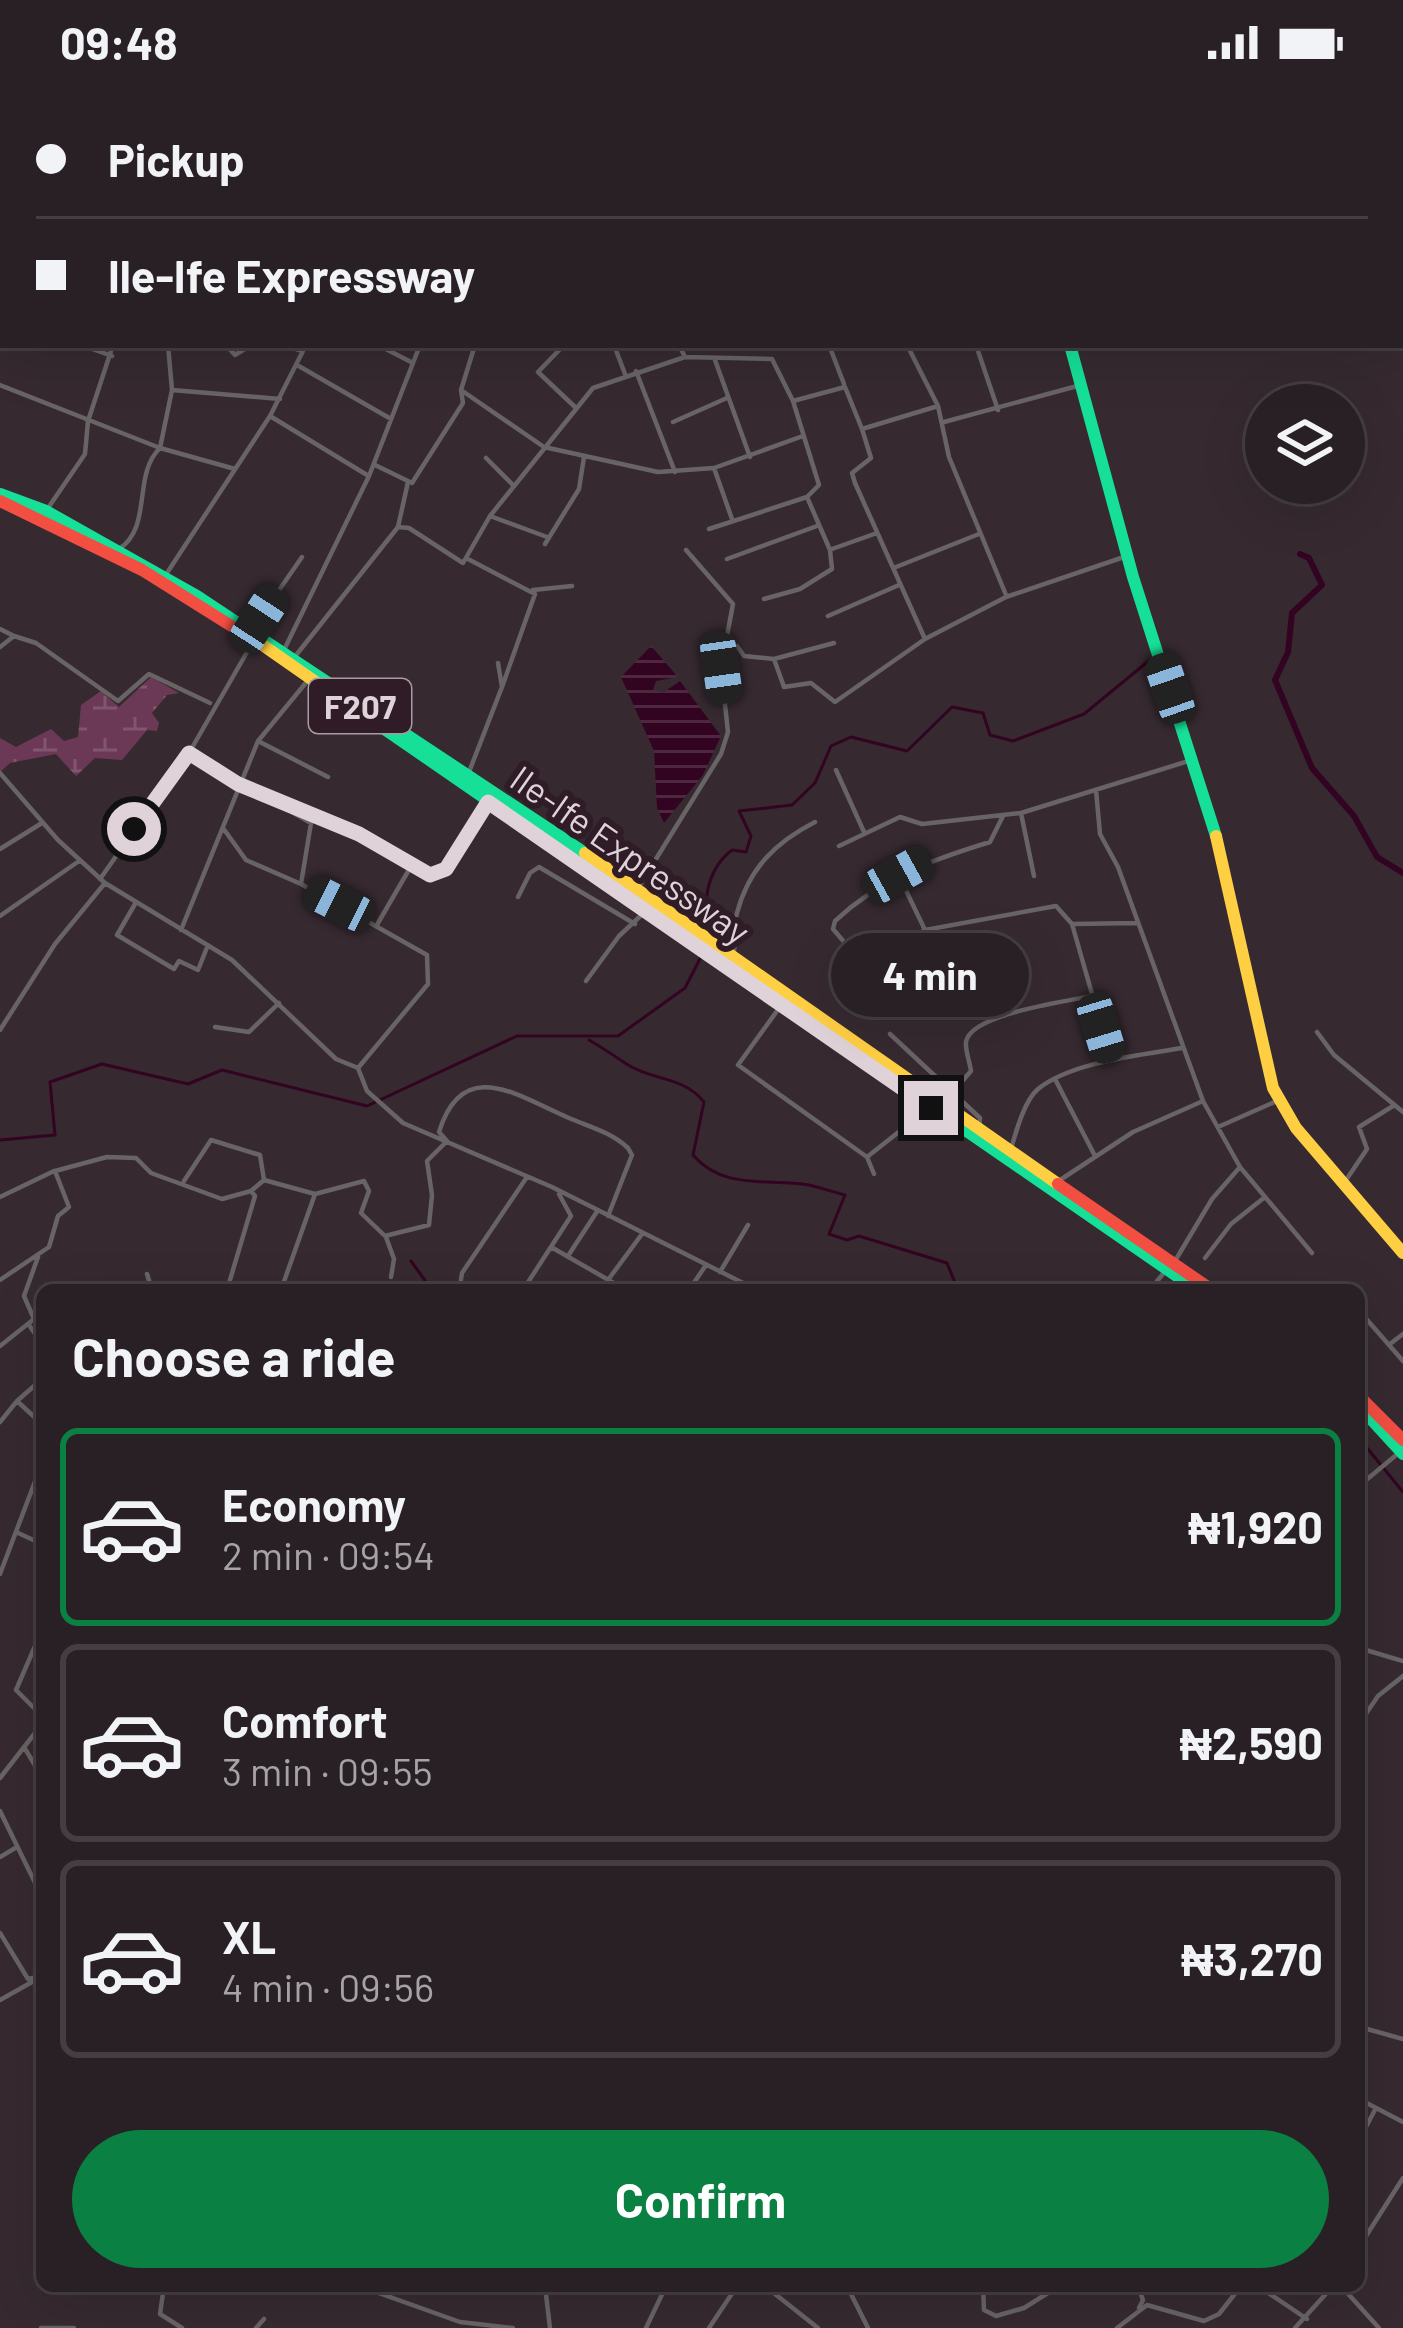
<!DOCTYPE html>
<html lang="en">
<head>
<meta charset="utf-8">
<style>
	body { margin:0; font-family:Barlow,sans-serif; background:#342d31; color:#f1f3f6; height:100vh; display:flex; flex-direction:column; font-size:45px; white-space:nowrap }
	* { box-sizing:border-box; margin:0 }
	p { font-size:39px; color:#a5a3a6 }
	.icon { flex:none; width:66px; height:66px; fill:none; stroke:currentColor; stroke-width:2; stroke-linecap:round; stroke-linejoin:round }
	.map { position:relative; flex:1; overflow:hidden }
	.side { position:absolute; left:36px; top:1200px; width:1329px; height:1008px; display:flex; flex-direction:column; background:#282024; border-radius:18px; box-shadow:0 12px 48px #0002,0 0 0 3px #443e41 }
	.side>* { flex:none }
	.banner { position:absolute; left:0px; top:0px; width:1404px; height:264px; box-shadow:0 12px 48px #0002,0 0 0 3px #443e41; display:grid; align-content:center; height:264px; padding:0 36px; background:#282024 }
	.controls { position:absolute; left:1245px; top:300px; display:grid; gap:24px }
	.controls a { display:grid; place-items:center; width:120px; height:120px; border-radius:50%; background:#282024; box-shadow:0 12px 48px #0002,0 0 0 3px #443e41; font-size:60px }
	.end { position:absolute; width:54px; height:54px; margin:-27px; border:15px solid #dfd2d8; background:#111; box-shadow:0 0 0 6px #111 }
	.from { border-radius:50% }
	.bubble { position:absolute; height:84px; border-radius:42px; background:#282024; box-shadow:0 12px 48px #0002,0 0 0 3px #443e41; font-size:39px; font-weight:700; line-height:84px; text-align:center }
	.car { position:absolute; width:36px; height:72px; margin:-36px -18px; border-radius:15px; box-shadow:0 0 9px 3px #0007; background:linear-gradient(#222 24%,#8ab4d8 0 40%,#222 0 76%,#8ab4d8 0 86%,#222 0) }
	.banner b { display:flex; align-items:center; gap:42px; height:114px; font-size:45px }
	.banner b+b { border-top:3px solid #443e41 }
	.banner i { width:30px; height:30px; background:#f1f3f6 }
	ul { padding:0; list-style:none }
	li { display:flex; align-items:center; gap:36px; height:198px; margin:0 24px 18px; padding:0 12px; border:6px solid #443e41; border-radius:18px }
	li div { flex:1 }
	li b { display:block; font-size:45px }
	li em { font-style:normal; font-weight:700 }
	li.selected { border-color:#0b8043 }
	li>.icon { width:108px; height:108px; stroke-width:1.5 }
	h2 { padding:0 36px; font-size:54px; line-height:144px }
	.cta { display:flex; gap:24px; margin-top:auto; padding:24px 36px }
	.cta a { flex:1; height:138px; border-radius:72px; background:#0b8043; color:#fff; font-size:48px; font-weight:700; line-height:138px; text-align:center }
	.status { display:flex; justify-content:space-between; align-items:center; height:84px; padding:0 60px; background:#282024; direction:ltr }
	.status svg { height:33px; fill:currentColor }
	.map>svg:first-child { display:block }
	.wetland { fill:url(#wetland-marsh) }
	.water { fill:url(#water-rules) }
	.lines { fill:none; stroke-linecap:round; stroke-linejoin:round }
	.stream { stroke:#320421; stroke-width:3 }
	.canal { stroke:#320421; stroke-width:6 }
	.street { stroke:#686466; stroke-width:4.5 }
	.fast { stroke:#16e098; stroke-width:12 }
	.slow { stroke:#ffcf43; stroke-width:12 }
	.jam { stroke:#f24e42; stroke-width:12 }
	.route { stroke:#dfd2d8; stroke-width:15 }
	.labels { text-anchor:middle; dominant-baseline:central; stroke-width:12; stroke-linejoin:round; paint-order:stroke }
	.shield { fill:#2f1c26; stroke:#aa9ba3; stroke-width:3 }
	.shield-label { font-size:33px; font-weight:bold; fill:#dfd2d8 }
	.street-label { font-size:36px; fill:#dfd2d8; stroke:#2f1c26 }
</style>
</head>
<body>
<div class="status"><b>09:48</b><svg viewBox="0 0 49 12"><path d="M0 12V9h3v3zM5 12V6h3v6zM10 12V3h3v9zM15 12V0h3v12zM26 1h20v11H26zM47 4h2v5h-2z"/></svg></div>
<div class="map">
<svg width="1403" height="2244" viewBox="0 0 1403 2244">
	<defs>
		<pattern id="wetland-marsh" width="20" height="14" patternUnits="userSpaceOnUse" patternTransform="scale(3)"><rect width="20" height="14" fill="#6b3955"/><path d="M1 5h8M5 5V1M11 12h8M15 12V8" fill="none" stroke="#80556d"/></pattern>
		<pattern id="water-rules" width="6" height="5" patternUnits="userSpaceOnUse" patternTransform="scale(3)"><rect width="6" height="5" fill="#320421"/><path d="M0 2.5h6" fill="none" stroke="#4f2840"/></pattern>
	</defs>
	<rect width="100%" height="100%" fill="#362a30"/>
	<path class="wetland" d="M151,593L179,609L167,611L152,629L159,639L157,647L147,646L122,676L95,674L76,692L56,670L10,679L0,688V654L16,663L51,645L64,657L78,653L81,621L101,607L119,623Z"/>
	<path class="water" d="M651,562L678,593L656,597L653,606L664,608L680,597L721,652L703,691L664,739L657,724L654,667L621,593Z"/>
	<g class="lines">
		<path class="stream" d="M709,860L715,852C698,825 707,785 732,766L746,768L751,752L739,727L792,721L815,699L831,662L851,653L907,667L952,623L983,629L990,651L1013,657L1084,630L1151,575
			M589,956C603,964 616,973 628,981C654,997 683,992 704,1018L693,1071C724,1107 768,1094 809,1101C819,1103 833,1108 845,1111L829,1150L847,1156L859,1152L947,1179L958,1206
			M0,1056L55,1051L50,998L102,980L188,1000L222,986L367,1022L517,952H618L685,904L704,867
			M411,1177L432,1206
			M1359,1354L1403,1408"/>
		<path class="canal" d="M1300,470L1309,474L1322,501L1292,529L1288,568L1275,596L1312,684L1354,732L1377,773L1403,789"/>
		<path class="street" d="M623,0L627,3
			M712,0L713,3
			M784,0L785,3
			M117,3V0
			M155,3V0
			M246,3V0
			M298,3V0
			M527,3L528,0
			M583,3L584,0
			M0,66L3,69
			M1401,72L1403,70
			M0,170L3,173
			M0,237L3,238
			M81,261L112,272
			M226,261L235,271L251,261
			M282,261L303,267
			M378,261L413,279
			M475,261L461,306L544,363L658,388L714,384L803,352
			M564,261L538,288L575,323
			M614,261L625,290
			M679,261L685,273
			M829,261L844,300
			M907,261L938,322L949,373L1006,511
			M976,261L998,326
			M715,276L750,373
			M297,281L391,335
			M636,287L675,388
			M0,301L160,364L172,306L168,261
			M172,306L280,315
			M793,317L845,303L862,345L938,322
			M270,332L367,391
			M673,338L727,314
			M944,338L1081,301
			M862,345L871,374L852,389L855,399L925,555
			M486,374L514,402
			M375,381L412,399L463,319L461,306
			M714,384L732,435
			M46,427L85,370L88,337L113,261
			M490,432L547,453
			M398,443L408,398
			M545,460L579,405L584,373
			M119,465C153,443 132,391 160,364L235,385
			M832,465L877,449
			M466,474L535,510L502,603
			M727,475L817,442
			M896,483L979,450
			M165,492L270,332L306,261
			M533,506L572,502
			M764,515L800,505L832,485L830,466L807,413
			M828,532L899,501
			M0,545L14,552
			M737,562L744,572L774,575L834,559
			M0,563L14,552L36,559L118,617L149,590L210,619
			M283,568L369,392L420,261
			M293,575L398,443L409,444L463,479L490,432L593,304L685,273L772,275L793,317L819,401L807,413L709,445
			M774,575L784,603L811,599L835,618L925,555L1006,513L1127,472
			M258,657L328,693
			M189,669L311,739L301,800L427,871L428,900L358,984
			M836,686L864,748
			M469,688L502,603L498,579
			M0,689L58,756L105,799L232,876L336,975L358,984L367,1007L403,1039L552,1103L757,1206
			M1096,706L1100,750L1118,783L1203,1017L1240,1083L1312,1169
			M304,729L359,750L410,784
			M1021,729L1034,792
			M223,744L246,776L301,800
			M839,762L900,733L922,740L1021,729L1195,675
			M0,765L42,739
			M899,792L925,846
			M100,795L189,669L254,556L259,535L302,473
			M638,804L721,670L728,648L721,584L733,520L686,466
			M518,813L530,789L539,783L635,840
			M135,820L117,851L174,885L179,877L198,886L208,861
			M0,832L79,777
			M378,839L410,784L431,791L446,785L487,720
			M1072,840L1138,839
			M181,846L258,657L309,595
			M731,875C739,859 732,846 737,829C749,784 776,758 815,738
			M867,880L925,846L1056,822L1072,840L1111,976
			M586,897L619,852L649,824
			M892,914L833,845L835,837C881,794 931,776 990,758L1003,732
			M782,920L738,981L867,1073L874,1090
			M215,943L249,948L279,919
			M0,946L55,860L105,799
			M1317,948L1334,971L1403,1028
			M890,950L980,1034L979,1047
			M1056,997L1094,1070
			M952,1009L971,987C970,979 965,966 966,958C970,930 1068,917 1092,912
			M1218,1043L1279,1016
			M1011,1065C1016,1048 1024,1017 1038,1005C1071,978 1141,971 1182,964
			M867,1073L933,1021
			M264,1096L315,1110
			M184,1097L211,1056L260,1071L264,1096L251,1107
			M1057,1098L1133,1048L1203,1017
			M1344,1099L1367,1065L1359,1043L1393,1022
			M0,1113L54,1087
			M386,1153L394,1175L391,1193
			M551,1163L626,1206
			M568,1172L598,1126
			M1205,1174L1231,1140L1265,1113
			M1175,1177L1212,1115L1240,1083
			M720,1188L748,1141
			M147,1190L152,1206
			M0,1196L49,1163L58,1132L69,1123L55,1087L107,1073L136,1074L151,1089L222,1115L251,1107L255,1112L227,1206
			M608,1196L642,1150
			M460,1202L462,1189L527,1093
			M281,1206L315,1110L364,1097L369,1107L361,1129L385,1152L429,1141L432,1111L427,1077L447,1057L439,1048C463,970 519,1013 569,1034C590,1043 611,1048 628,1064L632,1071L608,1132
			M523,1206L571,1132L559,1110
			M689,1206L706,1181
			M1150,1206L1166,1186
			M1362,1230L1403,1277
			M29,1241L42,1260
			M1390,1260L1403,1250
			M0,1262L34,1235L24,1212L38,1173
			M42,1295L17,1317L42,1340
			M0,1338L17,1317
			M1359,1402L1401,1367
			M16,1448L42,1460
			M0,1490L42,1379
			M42,1546L16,1606L42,1632
			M1359,1564L1403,1577
			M1359,1640L1378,1612L1403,1592
			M24,1663L42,1693
			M0,1694L42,1640
			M0,1727L42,1813
			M0,1773L17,1763
			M0,1849L28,1895L42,1892
			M0,1916L32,1898
			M1367,1945L1403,1955
			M39,2014L42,2013
			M1359,2015L1403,2038
			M1359,2056L1376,2024
			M1359,2163L1403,2094
			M164,2202L160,2230L182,2244
			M359,2202L460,2238L513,2244
			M545,2202L550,2244
			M765,2202L818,2244
			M847,2202L868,2244
			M983,2202L984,2226L996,2232L1024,2224L1059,2202
			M1138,2202L1143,2216L1139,2224
			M1258,2202L1307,2235
			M1341,2202L1379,2244
			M41,2244H74
			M256,2244L264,2235
			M646,2244L666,2202
			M709,2244L737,2202
			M1117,2244L1147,2221L1204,2237L1219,2230L1241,2202
			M1295,2244L1333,2202"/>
		<path class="fast" d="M1070,261L1133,493L1216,752
			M0,410L46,427L197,512L585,769
			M383,644L1197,1206
			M1359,1322L1403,1370"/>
		<path class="slow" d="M983,0L985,3
			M264,562L350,622
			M1216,752L1273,1004L1296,1044L1403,1169
			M585,769L1058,1100"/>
		<path class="jam" d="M0,417L142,486L241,548
			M1058,1100L1212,1206
			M1359,1312L1403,1356"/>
	</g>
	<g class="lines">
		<path class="route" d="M134,745L189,669L238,700L359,750L430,791L446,785L488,718L931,1024"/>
	</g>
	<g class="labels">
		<rect class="shield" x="309" y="595" width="102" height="54" rx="9"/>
		<g class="shield-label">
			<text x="360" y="622">F207</text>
		</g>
		<g class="street-label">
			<text transform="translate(631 770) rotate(35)">Ile-Ife Expressway</text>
		</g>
	</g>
</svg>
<div class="controls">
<a><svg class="icon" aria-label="layers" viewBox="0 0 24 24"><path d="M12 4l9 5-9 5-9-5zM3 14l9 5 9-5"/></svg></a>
</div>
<i class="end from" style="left:134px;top:745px"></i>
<i class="end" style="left:931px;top:1024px"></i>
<div class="bubble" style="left:831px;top:849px;width:198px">4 min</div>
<i class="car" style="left:259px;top:535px;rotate:33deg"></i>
<i class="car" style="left:721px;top:584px;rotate:172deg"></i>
<i class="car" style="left:1170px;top:604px;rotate:341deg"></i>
<i class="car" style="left:898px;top:791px;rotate:61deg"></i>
<i class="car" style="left:339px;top:820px;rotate:297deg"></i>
<i class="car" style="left:1101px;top:944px;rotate:163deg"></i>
<div class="banner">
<b><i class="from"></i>Pickup</b>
<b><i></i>Ile-Ife Expressway</b>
</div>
<section class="side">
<h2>Choose a ride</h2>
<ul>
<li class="selected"><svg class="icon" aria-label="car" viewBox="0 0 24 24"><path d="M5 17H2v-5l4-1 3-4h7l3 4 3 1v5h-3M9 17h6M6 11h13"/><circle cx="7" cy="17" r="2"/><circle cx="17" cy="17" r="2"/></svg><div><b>Economy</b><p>2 min · 09:54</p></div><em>₦1,920</em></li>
<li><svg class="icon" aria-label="car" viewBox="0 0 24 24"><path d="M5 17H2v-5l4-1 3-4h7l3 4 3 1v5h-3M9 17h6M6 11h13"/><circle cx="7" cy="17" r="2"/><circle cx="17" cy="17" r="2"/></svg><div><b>Comfort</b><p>3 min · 09:55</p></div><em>₦2,590</em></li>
<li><svg class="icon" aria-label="car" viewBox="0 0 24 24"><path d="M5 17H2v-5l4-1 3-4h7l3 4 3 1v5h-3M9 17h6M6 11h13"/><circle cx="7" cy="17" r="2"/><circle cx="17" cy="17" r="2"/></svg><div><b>XL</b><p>4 min · 09:56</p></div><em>₦3,270</em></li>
</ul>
<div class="cta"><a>Confirm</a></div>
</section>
</div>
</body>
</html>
